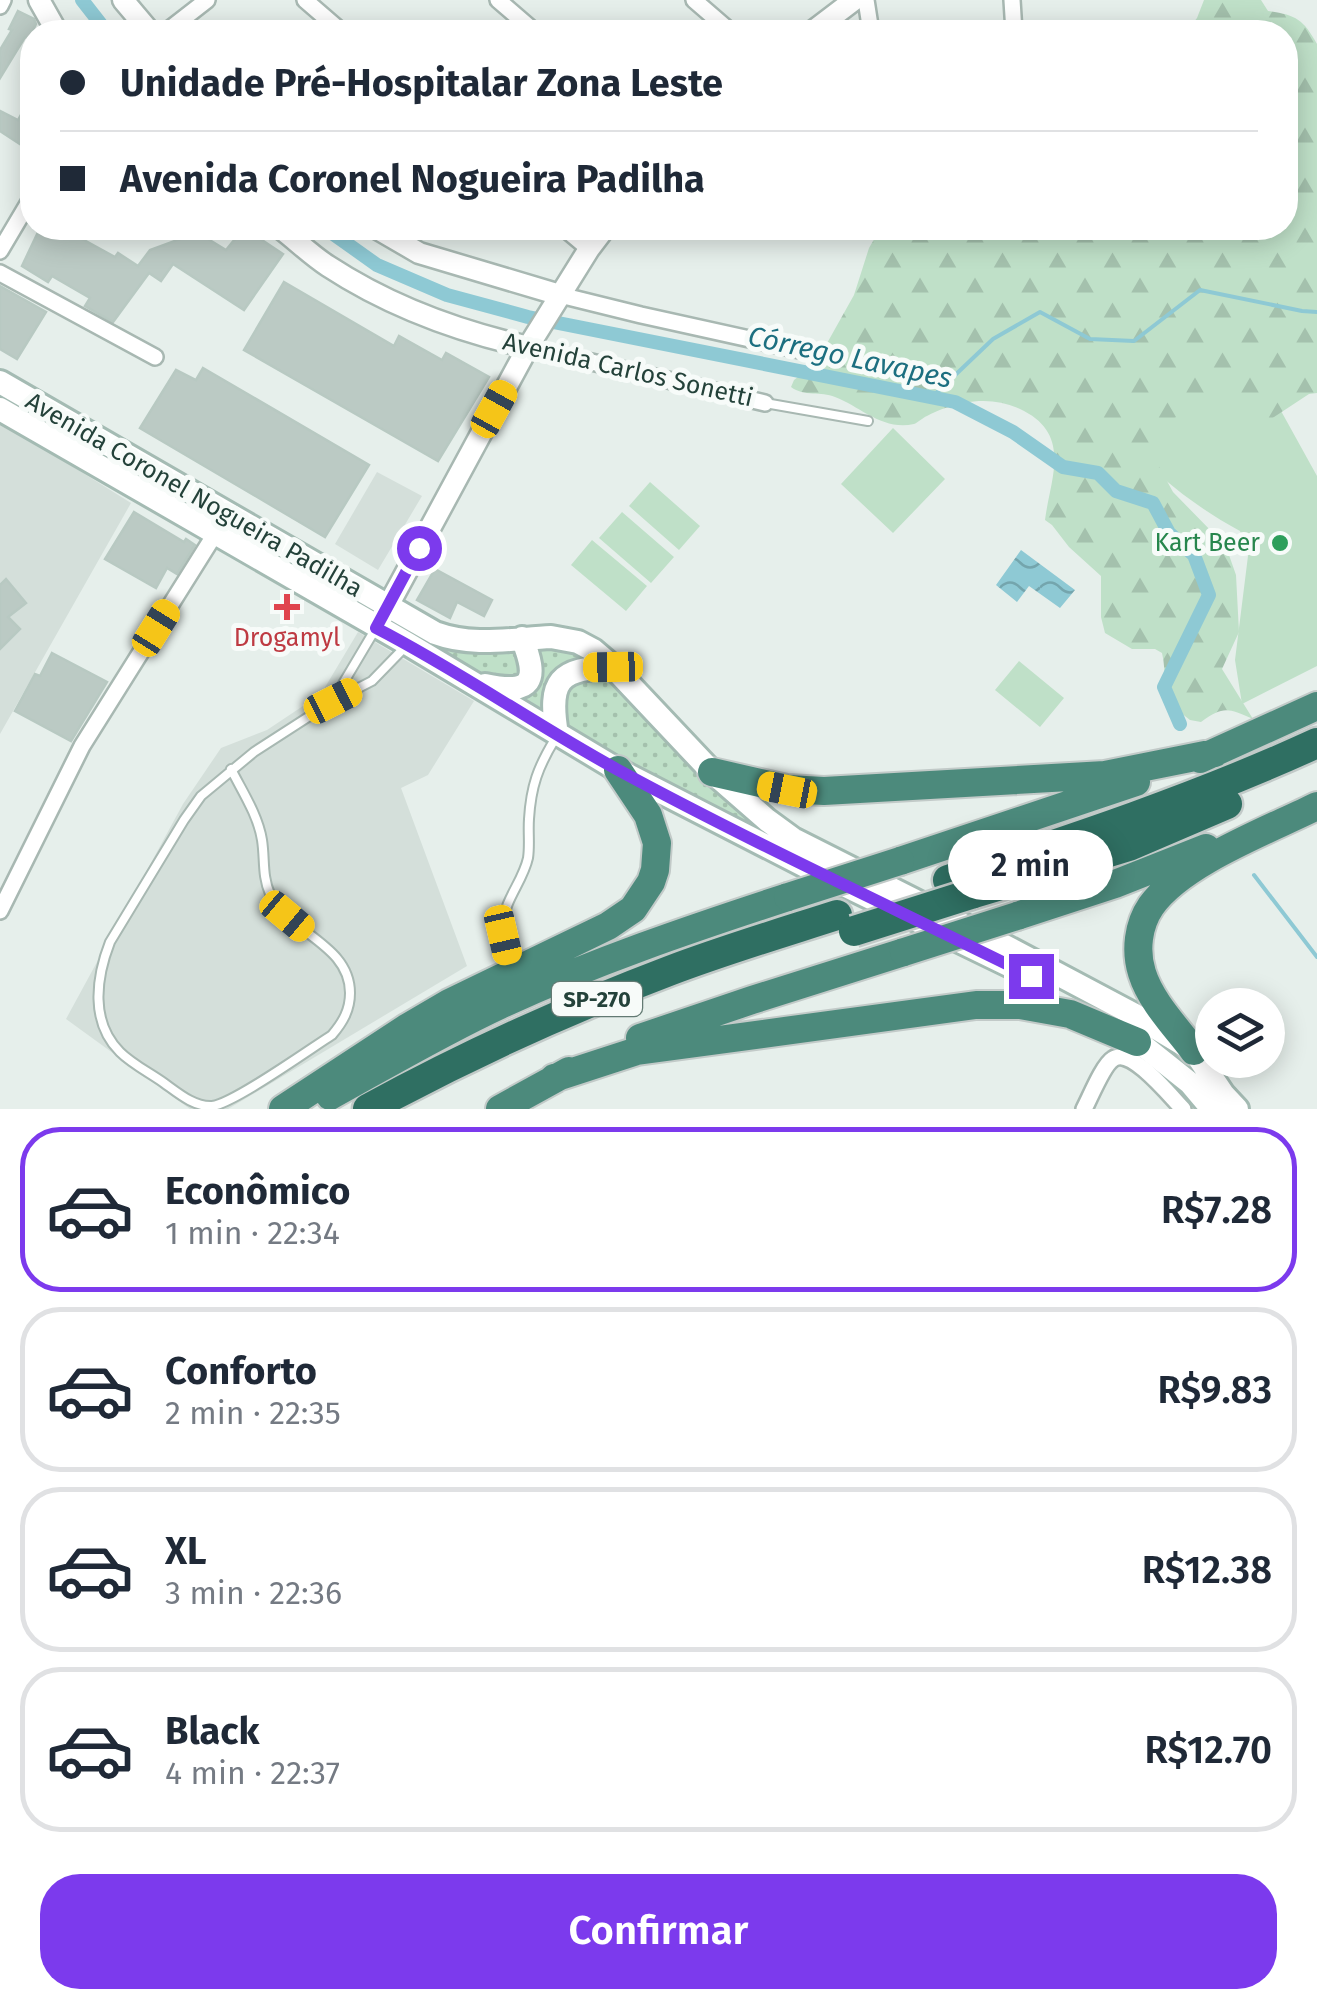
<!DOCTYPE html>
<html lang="pt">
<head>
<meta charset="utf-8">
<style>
	body { margin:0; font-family:"Fira Sans",sans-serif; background:#f6f6f7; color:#1f2937; height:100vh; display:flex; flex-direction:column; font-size:38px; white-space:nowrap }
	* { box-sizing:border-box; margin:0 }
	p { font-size:32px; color:#747a83 }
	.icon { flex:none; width:55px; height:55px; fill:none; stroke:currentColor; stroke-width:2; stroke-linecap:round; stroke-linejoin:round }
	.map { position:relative; height:1109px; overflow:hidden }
	.sheet { display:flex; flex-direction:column; background:#fff; flex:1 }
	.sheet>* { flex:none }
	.top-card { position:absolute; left:20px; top:20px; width:1278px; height:220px; border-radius:40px; box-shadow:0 5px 25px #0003; display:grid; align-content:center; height:220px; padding:0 40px; background:#fff }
	.buttons { position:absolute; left:1195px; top:988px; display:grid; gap:20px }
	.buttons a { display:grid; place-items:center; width:90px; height:90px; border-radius:50%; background:#fff; box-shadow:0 5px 25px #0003; font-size:50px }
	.end { position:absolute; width:45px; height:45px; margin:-22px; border:12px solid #7c3aed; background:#fff; box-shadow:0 0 0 5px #fff }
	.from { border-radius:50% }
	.bubble { position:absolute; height:70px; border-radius:35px; background:#fff; box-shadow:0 5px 25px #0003; font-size:32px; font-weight:600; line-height:70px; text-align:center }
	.car { position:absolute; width:30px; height:60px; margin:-30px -15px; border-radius:12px; box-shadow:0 0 8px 2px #0007; background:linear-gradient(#f5c518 24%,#345 0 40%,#f5c518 0 76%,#345 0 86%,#f5c518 0) }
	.top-card b { display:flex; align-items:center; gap:35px; height:95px; font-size:38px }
	.top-card b+b { border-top:2px solid #e0e1e3 }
	.top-card i { width:25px; height:25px; background:#1f2937 }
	ul { padding:18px 0 0; list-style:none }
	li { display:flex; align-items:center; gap:30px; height:165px; margin:0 20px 15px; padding:0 20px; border:5px solid #e0e1e3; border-radius:40px }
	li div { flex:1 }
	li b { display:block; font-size:38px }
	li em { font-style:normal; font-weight:600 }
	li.active { border-color:#7c3aed }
	li>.icon { width:90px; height:90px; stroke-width:1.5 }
	.button { display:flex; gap:20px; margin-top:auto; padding:20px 40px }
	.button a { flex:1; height:115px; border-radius:40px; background:#7c3aed; color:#fff; font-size:40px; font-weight:600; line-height:115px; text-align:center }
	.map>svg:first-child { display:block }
	.built { fill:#d4dfda }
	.green { fill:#bfe0c8 }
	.forest { fill:url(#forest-firs) }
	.park { fill:url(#park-dots) }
	.water { fill:url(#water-waves) }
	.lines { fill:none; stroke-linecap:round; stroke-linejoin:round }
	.stream { stroke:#8ec9d4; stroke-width:4 }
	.canal { stroke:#8ec9d4; stroke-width:14 }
	.building { fill:#bbcac4; stroke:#b8c9c2; stroke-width:2.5 }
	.service-casing { stroke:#a8b8b2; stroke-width:12 }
	.minor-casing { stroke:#a8b8b2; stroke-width:20 }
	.tertiary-casing { stroke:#a8b8b2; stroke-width:25 }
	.secondary-casing { stroke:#a4bbb3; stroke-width:28 }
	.trunk-casing { stroke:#c2cac8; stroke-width:32 }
	.motorway-casing { stroke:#c2cac8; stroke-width:35 }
	.service { stroke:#fff; stroke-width:8 }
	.minor { stroke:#fff; stroke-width:15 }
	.tertiary { stroke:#fff; stroke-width:20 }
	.secondary { stroke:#fff; stroke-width:22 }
	.trunk { stroke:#4c8a7c; stroke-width:28 }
	.motorway { stroke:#2f6f62; stroke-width:30 }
	.trunk-bridge-casing { stroke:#c2cac8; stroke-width:32; stroke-linecap:butt }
	.motorway-bridge-casing { stroke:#c2cac8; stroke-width:35; stroke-linecap:butt }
	.trunk-bridge { stroke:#4c8a7c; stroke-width:28 }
	.motorway-bridge { stroke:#2f6f62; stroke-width:30 }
	.route { stroke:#7c3aed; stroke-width:12 }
	.leisure-dot { fill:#2e9e5b; stroke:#f7fbf9; stroke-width:4 }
	.health-dot { fill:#e0444e; stroke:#f7fbf9; stroke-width:4 }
	.labels { text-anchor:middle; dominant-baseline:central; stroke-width:10; stroke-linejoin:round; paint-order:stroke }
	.shield { fill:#f7fbf9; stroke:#637a73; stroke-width:2.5 }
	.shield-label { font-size:22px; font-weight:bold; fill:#24423a }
	.street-label { font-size:25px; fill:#24423a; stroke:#f7fbf9 }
	.leisure-label { font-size:25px; fill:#27864d; stroke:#f7fbf9; text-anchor:end }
	.health-label { font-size:25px; fill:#be3a42; stroke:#f7fbf9 }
	.water-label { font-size:28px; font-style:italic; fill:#1c6f80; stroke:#f7fbf9 }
</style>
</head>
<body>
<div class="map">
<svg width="1317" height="1109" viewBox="0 0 1317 1109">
	<defs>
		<pattern id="forest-firs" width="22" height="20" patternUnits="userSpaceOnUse" patternTransform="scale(2.5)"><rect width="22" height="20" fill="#bfe0c8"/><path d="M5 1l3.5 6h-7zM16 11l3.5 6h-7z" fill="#a4c1ad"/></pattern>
		<pattern id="park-dots" width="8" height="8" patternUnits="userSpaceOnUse" patternTransform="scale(2.5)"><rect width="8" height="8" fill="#bfe0c8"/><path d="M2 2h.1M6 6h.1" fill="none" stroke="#a4c1ad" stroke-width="1.8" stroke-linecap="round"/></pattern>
		<pattern id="water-waves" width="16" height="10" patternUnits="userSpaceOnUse" patternTransform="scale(2.5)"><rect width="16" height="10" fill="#8ec9d4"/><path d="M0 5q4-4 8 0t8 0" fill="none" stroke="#74a5ad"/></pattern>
	</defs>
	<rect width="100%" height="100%" fill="#e6efeb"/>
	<path class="built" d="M0,421L131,503L0,734Z
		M377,472L422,496L378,570L335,544Z
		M358,632L474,701L428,775L401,788L467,966L228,1109H190L66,1019L183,804L221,748L267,730L321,694Z"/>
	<path class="green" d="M1259,371L1317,476V666L1242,704L1235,660L1248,556L1240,531C1195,507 1156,475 1121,438Z
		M893,428L945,479L893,533L841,484Z
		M650,482L700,526L679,550L629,506Z
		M622,512L674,557L651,583L599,538Z
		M592,540L647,586L626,611L571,565Z
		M1019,661L1064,698L1040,727L995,690Z"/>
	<path class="forest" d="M1204,0H1261L1268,11C1296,15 1303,19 1317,44V393L1309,394L1271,419L1263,416L1256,400L1228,390L1165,423L1152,440L1156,461L1173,492L1217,537L1229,555L1236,575L1239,632L1222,669L1253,719C1227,708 1224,706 1201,722L1190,720L1176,709L1168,712C1162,693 1167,673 1162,653L1155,649H1132L1105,633L1101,617V576L1069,547L1052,525L1045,520C1050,480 1072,436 1024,411C1005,401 985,399 964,403C952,405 938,410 927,416C924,417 917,423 914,424C883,431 861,407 835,397C821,391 804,397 791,387L794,380L811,367L826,345L854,295L869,248L876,236L896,228L922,238L944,228H1285V32H1186L1197,18Z"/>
	<path class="park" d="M388,616L583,651L790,844L648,780L384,623Z"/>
	<path class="water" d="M1021,550L1075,590L1060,608L1029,586L1017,602L996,585Z"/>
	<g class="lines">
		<path class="stream" d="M931,398L993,339L1040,312L1090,339L1134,341L1200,290L1302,311L1317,312
			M1254,875L1317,957"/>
		<path class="canal" d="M82,0L107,32
			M325,228L377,265L447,295L528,317L955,402L1013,432L1063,467L1098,473L1116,491L1153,503L1169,533L1194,555L1209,595L1164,687L1180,724"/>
	</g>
	<path class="building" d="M18,11L34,19L36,24L29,39L25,37L0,78V50L12,30L9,29Z
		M32,95V152L0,131V111L18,120Z
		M40,228H62L115,257L118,253L138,266L150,250L183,238L168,228H216L208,239L226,250L244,228L283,254L244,310L173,264L161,281L149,273L113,322L85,306L90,298L52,276L48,282L22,266Z
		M284,282L394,346L399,336L442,360L446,353L489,377L438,461L244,350Z
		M0,286L46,312L17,359L0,349Z
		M203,368L369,465L325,537L140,428L176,370L196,380Z
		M134,512L184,542L186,539L195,545L177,574L167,568L156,588L105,559Z
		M435,569L492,600L484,616L457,602L450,618L417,600Z
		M6,579L26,603L8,617L20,629L0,649V585Z
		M52,653L107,682L71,741L15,711L35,674L40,676Z"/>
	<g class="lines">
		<g class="service-casing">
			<path id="service" d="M765,403L868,421
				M335,697L376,628
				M231,769C242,791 258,815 262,840C265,859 262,876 270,894C288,933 350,944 350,993C350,1010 343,1022 332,1035C310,1049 233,1104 212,1106C194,1107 178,1093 164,1083C150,1073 132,1064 120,1052C90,1022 96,978 110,942L184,820L201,796L254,752L333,701L372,681L406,646
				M511,968C507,954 501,938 503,923C505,899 523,881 528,858C530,845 528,832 529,819C531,786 538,767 555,739"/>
		</g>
		<g class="minor-casing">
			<path id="minor" d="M305,0L342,32
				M498,0L535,32
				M694,0L731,32
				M866,0L871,32
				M1012,0L1014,32
				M0,6L3,0
				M166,32L207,0
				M564,228L589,249
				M0,251L32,197
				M0,273L155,357
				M560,295L641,315L804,351
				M528,347L765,403
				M0,911L82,746L215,534
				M1084,1109C1090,1098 1103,1065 1113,1059C1131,1046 1171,1097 1183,1109"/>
		</g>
		<g class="tertiary-casing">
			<path id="tertiary" d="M39,0L57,32
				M123,0L150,32
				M812,32L854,0
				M280,228C296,240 311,255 328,266C389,306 457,331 528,347
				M376,228L419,253L560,295
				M382,617L528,347L589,249L605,228"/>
		</g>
		<g class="secondary-casing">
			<path id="secondary" d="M0,382L435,633C473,647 511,639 551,637L578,642L593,650L613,667L712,772L767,820L793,839L1001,944L1133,1014L1194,1051L1223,1094L1237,1109
				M0,409L408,644L618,770L809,868L1021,971
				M485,685C533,695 539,681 522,638
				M557,734C548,681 558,668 613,667
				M1126,1032L1190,1083L1212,1109"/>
		</g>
		<g class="trunk-casing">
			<path id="trunk" d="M1200,759L1317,706
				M712,772L787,789L824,791L1105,775L1215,753
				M900,861L1136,782
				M1017,916L1115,884L1206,848
				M640,1038L752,1000L904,952
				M1194,1051C1176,1027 1151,1002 1142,973C1135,951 1138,925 1151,906C1182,862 1269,830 1317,806
				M554,1078L637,1051L976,1005H1020L1070,1014L1137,1042
				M330,1096C386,1065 442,1032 500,1005C593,962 690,929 788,897
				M283,1109L408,1027L449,1003L608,926L633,909L651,882L655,870L657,843L648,815L618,770
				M500,1109L569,1071"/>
		</g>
		<g class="motorway-casing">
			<path id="motorway" d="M948,880C1073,839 1197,798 1317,743
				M971,894L1129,846L1227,804
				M368,1109C465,1056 566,1010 669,971C724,950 781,933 837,915"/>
		</g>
		<use href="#service" class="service"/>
		<use href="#minor" class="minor"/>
		<use href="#tertiary" class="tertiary"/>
		<use href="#secondary" class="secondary"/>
		<use href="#trunk" class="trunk"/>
		<use href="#motorway" class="motorway"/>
		<g class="trunk-bridge-casing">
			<path id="trunk-bridge" d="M788,897L900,861
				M904,952L1017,916"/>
		</g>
		<g class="motorway-bridge-casing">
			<path id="motorway-bridge" d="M854,931L971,894"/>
		</g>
		<use href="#trunk-bridge" class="trunk-bridge"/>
		<use href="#motorway-bridge" class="motorway-bridge"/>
	</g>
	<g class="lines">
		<path class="route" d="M419,548L376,628C460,671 537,726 620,771C755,844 894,908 1031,976"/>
	</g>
	<circle class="leisure-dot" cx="1280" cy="543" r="10"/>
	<path class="health-dot" d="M282 592h10v10h10v10h-10v10h-10v-10h-10v-10h10z"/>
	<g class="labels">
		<rect class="shield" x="552" y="982" width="90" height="34" rx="8"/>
		<g class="shield-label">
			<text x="597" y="999">SP-270</text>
		</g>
		<g class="street-label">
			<text transform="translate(628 370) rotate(13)">Avenida Carlos Sonetti</text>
			<text transform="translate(194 495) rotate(30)">Avenida Coronel Nogueira Padilha</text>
		</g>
		<g class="leisure-label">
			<text x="1260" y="543">Kart Beer</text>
		</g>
		<g class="health-label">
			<text x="287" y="638">Drogamyl</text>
		</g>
		<g class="water-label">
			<text transform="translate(850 357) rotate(12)">Córrego Lavapes</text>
		</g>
	</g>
</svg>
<div class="buttons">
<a><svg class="icon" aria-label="layers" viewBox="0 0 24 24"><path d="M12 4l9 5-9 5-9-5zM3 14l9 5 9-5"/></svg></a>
</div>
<i class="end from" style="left:419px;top:548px"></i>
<i class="end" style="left:1031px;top:976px"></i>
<div class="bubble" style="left:948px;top:830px;width:165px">2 min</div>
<i class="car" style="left:494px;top:409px;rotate:29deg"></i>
<i class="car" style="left:156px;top:628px;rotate:32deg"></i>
<i class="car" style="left:613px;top:667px;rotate:269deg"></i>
<i class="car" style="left:333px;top:701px;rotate:63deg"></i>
<i class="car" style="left:787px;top:790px;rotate:281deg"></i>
<i class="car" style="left:287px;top:916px;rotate:130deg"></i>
<i class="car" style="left:503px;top:935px;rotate:167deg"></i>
<div class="top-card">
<b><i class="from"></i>Unidade Pré-Hospitalar Zona Leste</b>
<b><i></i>Avenida Coronel Nogueira Padilha</b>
</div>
</div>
<section class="sheet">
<ul>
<li class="active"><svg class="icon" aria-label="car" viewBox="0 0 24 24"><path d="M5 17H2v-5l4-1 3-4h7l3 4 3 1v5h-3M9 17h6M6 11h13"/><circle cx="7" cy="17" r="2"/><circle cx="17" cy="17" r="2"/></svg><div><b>Econômico</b><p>1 min · 22:34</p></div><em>R$7.28</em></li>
<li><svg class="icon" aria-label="car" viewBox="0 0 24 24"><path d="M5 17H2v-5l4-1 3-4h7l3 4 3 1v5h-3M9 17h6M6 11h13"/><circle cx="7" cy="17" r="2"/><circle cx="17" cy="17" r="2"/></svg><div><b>Conforto</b><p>2 min · 22:35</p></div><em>R$9.83</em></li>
<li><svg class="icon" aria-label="car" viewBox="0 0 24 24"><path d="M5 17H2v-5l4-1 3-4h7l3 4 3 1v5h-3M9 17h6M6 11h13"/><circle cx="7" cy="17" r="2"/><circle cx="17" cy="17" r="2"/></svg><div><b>XL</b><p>3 min · 22:36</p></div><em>R$12.38</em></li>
<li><svg class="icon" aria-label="car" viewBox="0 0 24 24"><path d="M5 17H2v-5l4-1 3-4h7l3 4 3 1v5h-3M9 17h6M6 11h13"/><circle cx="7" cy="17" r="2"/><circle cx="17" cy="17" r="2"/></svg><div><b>Black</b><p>4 min · 22:37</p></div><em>R$12.70</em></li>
</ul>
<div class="button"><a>Confirmar</a></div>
</section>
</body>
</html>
